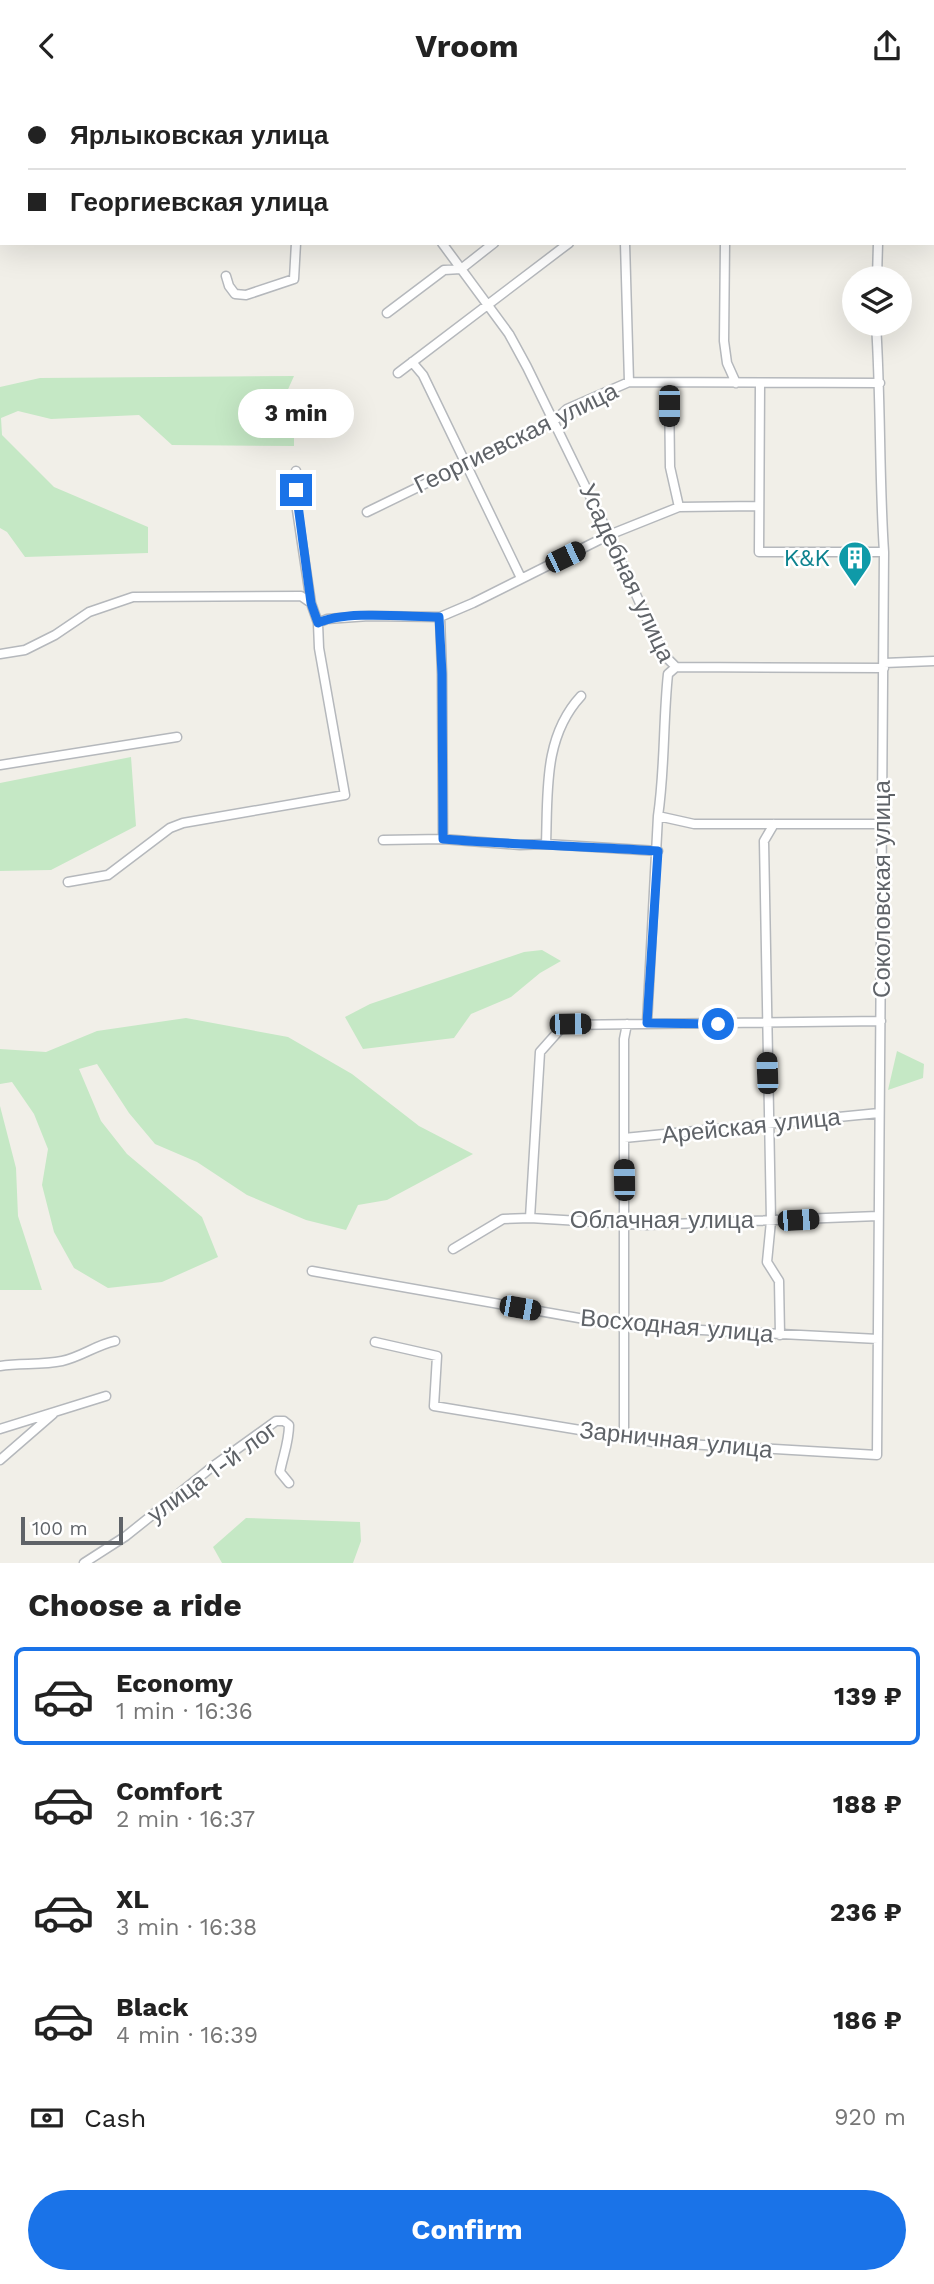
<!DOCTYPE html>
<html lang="en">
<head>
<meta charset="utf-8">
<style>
	body { margin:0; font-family:"Work Sans",sans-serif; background:#f6f6f6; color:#222; height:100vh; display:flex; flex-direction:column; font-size:26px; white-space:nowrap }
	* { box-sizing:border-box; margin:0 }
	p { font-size:23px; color:#767676 }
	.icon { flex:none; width:38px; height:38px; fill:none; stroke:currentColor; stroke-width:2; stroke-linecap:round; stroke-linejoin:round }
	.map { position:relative; height:1472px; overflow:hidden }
	.details { display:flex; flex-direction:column; background:#fff; flex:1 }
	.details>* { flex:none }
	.top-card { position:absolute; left:0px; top:0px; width:934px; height:154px; box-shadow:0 7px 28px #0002; display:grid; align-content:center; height:154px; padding:0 28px; background:#fff }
	.controls { position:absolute; left:842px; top:175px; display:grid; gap:14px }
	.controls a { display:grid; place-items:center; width:70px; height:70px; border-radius:50%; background:#fff; box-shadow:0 7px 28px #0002; font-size:35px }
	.scale { position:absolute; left:21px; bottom:18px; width:102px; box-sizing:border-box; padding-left:7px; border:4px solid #5f6368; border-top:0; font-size:19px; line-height:24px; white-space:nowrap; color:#5f6368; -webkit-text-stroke:5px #fff; paint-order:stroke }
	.end { position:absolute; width:32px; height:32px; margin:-16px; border:9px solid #1a73e8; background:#fff; box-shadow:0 0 0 4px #fff }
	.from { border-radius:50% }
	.bubble { position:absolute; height:49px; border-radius:24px; background:#fff; box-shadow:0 7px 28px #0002; font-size:23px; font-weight:700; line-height:49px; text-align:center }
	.car { position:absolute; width:21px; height:42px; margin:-21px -10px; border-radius:9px; box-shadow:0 0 5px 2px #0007; background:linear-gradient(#222 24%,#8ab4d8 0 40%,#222 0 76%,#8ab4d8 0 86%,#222 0) }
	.top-card b { display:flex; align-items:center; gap:24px; height:66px; font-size:26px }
	.top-card b+b { border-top:2px solid #e0e0e0 }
	.top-card i { width:18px; height:18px; background:#222 }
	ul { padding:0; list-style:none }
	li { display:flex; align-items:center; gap:21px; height:98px; margin:0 14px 10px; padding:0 14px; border:4px solid transparent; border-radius:10px }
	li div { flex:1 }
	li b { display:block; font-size:26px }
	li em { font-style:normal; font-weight:700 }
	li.current { border-color:#1a73e8 }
	li>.icon { width:63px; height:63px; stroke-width:1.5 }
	h2 { padding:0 28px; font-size:32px; line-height:84px }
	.pay { display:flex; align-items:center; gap:18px; height:77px; padding:0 28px; font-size:26px }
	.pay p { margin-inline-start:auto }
	.primary-button { display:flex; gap:14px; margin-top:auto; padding:14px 28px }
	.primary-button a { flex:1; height:80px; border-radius:42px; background:#1a73e8; color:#fff; font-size:28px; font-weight:700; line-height:80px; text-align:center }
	header { display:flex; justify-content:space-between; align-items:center; height:91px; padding:0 28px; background:#fff; font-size:32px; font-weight:700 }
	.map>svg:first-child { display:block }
	.green { fill:#c5e8c5 }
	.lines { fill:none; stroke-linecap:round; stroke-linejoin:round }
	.minor-casing { stroke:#b5b8bc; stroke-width:11 }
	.minor { stroke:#fff; stroke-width:8 }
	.route { stroke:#1a73e8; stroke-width:9 }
	.labels { text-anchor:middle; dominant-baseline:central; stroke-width:5; stroke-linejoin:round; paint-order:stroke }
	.street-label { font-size:24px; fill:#5f6368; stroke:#fff }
	.culture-label { font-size:24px; fill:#0d838f; stroke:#fff; text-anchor:end }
</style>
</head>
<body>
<header><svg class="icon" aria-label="back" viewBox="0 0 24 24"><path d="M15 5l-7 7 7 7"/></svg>Vroom<svg class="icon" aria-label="share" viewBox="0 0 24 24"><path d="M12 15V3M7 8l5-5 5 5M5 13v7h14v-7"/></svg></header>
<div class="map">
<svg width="934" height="1472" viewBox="0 0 934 1472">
	<rect width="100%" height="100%" fill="#f1efe8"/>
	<path class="green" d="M294,285L285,305L294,319V355L172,354L139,324L51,328L18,320L1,327L2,344L54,396L148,436V462L25,466L7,441L0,437V296L40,287Z
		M131,666L136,735L51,779L0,780V692Z
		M542,859L561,870L540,882L511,906L471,923L454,947L363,958L345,926L370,913L524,861Z
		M186,927L288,946L352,983L419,1035L473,1063L387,1109L358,1114L346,1139L306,1129L247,1104L197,1071L155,1053L129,1022L97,973L79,978L101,1030L127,1063L202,1126L218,1166L162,1191L108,1197L74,1177L54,1141L42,1094L48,1058L34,1023L12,991L0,993V958L46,961L97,940Z
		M897,960L924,973L923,987L888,999Z
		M0,1015L16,1077L18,1125L42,1199H0Z
		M246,1427L360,1431L361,1450L353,1472H222L213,1456Z"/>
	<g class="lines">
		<g class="minor-casing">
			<path id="minor" d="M291,0V2
				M513,0V2
				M707,0L708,2
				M17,2L23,0
				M436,2L438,0
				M718,2L719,0
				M887,2L888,0
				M0,7H2
				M933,98H934
				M0,107L2,106
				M442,152L509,243L527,276L609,444L663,563L676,576
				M625,152L629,291
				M725,152L724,250L727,272L736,292
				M226,185L229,195L235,203L246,204L294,188L296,152
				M877,187L878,152
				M387,222L444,179L461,178L494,152
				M412,271L423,284L521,487
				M398,282L569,152
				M669,293L670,376L679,416
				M760,293L759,461H884
				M367,421L554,330L567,318L629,291L880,292
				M440,526L442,583L443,748
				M318,532L327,528L369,525L440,526L473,512L609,444L679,416L759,415
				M0,563L25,559L55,544L89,521L133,506L301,505L311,512
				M884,572L934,570
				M676,576L884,577
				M0,674L177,646
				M658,725L694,733H883
				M774,733L764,750L771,1130L767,1171L779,1190L780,1244
				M383,749L443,748L520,754L546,753L658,760
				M546,753C548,701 543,646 581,605
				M68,791L108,784L170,737L183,732L345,704L319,557L318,532L311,512L297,419L296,380
				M647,932L658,725C665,678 663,630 668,583L676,576
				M624,1047L879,1022
				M530,1127L540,961L564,934L881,930
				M453,1158L503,1128L530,1127L646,1134L878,1125
				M312,1180L624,1235L878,1248
				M375,1251L437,1265L434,1315L653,1351L877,1364L884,461C879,385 881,309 876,233
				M0,1275C20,1272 42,1274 62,1270C81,1266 96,1254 115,1250
				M0,1338L106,1305
				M624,1347V948L627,933
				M0,1369L53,1323
				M84,1472L126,1445L212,1376L276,1330H284L289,1334C289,1351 283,1365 280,1381L289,1392"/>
		</g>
		<use href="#minor" class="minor"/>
	</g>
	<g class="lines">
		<path class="route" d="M296,399L311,512L318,532C346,519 407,526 439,526L442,583L443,748C514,754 586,755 658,760L647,932L718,933"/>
	</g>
	<defs>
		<g id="building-pin" transform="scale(1.75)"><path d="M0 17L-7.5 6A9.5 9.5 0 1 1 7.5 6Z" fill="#0f9aa8" stroke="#fff"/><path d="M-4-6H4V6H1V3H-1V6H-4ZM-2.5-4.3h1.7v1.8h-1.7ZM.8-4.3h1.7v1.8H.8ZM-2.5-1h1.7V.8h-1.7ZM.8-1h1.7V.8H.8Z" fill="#fff"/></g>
	</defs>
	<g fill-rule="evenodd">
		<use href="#building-pin" x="855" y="467"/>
	</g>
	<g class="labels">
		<g class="street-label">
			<text transform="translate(516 347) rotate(-26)">Георгиевская улица</text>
			<text transform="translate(627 482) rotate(65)">Усадебная улица</text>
			<text transform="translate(882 798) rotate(-90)">Соколовская улица</text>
			<text transform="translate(751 1035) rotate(-6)">Арейская улица</text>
			<text x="662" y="1129">Облачная улица</text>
			<text transform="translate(677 1235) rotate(5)">Восходная улица</text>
			<text transform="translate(676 1349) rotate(6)">Зарничная улица</text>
			<text transform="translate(212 1381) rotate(-36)">улица 1-й лог</text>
		</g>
		<g class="culture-label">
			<text x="830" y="467">K&amp;K</text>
		</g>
	</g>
</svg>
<div class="controls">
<a><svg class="icon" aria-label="layers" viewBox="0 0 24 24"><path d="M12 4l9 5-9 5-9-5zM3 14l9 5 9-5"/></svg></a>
</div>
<div class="scale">100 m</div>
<i class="end from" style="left:718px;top:933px"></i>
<i class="end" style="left:296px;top:399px"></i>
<div class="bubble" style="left:238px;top:298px;width:116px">3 min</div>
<i class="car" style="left:669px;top:315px;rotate:180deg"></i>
<i class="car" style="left:565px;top:466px;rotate:64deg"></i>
<i class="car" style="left:570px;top:933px;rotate:89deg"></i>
<i class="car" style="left:767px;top:982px;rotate:358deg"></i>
<i class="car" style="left:624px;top:1089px;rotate:359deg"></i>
<i class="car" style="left:798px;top:1129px;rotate:87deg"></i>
<i class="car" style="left:520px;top:1217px;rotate:100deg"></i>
<div class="top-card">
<b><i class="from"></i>Ярлыковская улица</b>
<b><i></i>Георгиевская улица</b>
</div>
</div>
<section class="details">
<h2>Choose a ride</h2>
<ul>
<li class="current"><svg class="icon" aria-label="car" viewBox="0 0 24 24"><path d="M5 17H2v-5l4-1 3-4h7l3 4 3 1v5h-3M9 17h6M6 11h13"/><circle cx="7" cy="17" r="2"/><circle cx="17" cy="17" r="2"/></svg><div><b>Economy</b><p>1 min · 16:36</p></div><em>139 ₽</em></li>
<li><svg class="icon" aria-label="car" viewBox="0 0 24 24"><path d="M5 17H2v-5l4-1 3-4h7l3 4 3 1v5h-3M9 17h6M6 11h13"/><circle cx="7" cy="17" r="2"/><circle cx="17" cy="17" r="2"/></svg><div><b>Comfort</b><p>2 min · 16:37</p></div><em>188 ₽</em></li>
<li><svg class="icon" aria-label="car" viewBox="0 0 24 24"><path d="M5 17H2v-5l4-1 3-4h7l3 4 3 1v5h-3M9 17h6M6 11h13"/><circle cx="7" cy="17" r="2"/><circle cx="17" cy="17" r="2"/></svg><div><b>XL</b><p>3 min · 16:38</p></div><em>236 ₽</em></li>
<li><svg class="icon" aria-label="car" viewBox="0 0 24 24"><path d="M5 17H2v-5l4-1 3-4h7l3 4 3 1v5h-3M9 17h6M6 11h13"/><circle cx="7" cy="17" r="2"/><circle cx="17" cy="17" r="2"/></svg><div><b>Black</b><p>4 min · 16:39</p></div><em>186 ₽</em></li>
</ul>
<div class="pay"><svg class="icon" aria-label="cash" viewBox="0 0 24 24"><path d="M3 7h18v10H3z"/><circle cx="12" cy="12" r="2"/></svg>Cash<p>920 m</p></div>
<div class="primary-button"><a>Confirm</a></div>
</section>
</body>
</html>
